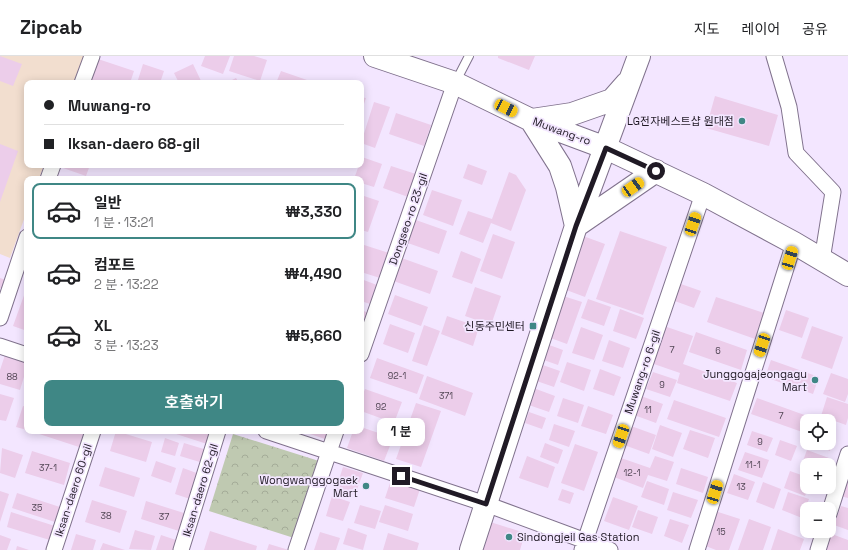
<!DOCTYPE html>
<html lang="ko">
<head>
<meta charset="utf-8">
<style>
	body { margin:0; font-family:"Space Grotesk","Noto Sans KR",sans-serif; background:#f2f2f2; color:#202124; height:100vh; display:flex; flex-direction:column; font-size:15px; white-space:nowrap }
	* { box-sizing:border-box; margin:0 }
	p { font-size:13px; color:#757577 }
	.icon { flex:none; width:22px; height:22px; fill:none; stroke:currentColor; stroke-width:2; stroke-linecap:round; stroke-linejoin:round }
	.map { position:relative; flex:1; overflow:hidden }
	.sheet { position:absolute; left:24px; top:120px; width:340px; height:258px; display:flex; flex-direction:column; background:#fff; border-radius:8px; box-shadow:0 2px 10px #0003 }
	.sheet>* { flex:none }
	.hud { position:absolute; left:24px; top:24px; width:340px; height:88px; border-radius:8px; box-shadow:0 2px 10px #0003; display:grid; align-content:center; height:88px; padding:0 20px; background:#fff }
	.tools { position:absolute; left:800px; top:358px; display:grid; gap:8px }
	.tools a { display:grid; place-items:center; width:36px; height:36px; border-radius:8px; background:#fff; box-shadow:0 2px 10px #0003; font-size:20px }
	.end { position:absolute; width:18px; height:18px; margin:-9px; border:5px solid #201a25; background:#fff; box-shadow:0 0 0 2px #fff }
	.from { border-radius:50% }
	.bubble { position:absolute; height:28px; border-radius:8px; background:#fff; box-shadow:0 2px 10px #0003; font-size:13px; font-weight:600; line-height:28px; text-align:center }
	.car { position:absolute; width:12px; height:24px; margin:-12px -6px; border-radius:5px; box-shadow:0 0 3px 1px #0007; background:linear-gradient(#f5c518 24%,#345 0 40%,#f5c518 0 76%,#345 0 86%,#f5c518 0) }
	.hud b { display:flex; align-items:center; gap:14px; height:38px; font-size:15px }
	.hud b+b { border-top:1px solid #e0e0e0 }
	.hud i { width:10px; height:10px; background:#202124 }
	ul { padding:7px 0 0; list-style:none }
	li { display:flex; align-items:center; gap:12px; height:56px; margin:0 8px 6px; padding:0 12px; border:2px solid transparent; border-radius:8px }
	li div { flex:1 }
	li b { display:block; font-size:15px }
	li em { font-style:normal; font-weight:600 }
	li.selected { border-color:#3f8785 }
	li>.icon { width:36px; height:36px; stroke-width:1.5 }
	.action { display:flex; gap:8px; margin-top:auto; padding:8px 20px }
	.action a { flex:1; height:46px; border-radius:8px; background:#3f8785; color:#fff; font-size:16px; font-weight:600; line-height:46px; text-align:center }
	header { display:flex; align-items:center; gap:24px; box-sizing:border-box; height:56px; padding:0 20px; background:#fff; border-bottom:1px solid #e0e0e0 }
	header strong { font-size:19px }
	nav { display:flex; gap:22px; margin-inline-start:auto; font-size:14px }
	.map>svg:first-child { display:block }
	.education { fill:#f2decf }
	.forest { fill:url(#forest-crowns) }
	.building { fill:#eccdea }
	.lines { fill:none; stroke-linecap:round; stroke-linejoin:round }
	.lane-casing { stroke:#80728d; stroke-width:10 }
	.street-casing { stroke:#80728d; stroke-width:17 }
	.secondary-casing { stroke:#80728d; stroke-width:24 }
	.lane { stroke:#fff; stroke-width:8 }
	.street { stroke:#fff; stroke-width:15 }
	.secondary { stroke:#fff; stroke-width:22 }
	.route { stroke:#201a25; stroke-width:5 }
	.poi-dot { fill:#3f8785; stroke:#f3e6ff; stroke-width:1.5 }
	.labels { text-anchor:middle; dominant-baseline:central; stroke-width:3.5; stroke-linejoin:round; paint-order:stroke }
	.number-label { font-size:9px; fill:#534756 }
	.poi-label { font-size:11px; fill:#201a25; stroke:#f3e6ff; text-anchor:end }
	.street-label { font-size:11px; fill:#201a25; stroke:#f3e6ff }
</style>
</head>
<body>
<header>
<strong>Zipcab</strong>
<nav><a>지도</a><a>레이어</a><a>공유</a></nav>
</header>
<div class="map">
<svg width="848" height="494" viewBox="0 0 848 494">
	<defs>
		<pattern id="forest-crowns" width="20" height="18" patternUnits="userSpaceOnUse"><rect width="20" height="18" fill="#bfc9b1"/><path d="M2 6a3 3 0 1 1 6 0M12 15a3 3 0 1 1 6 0" fill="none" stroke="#a4ac98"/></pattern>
	</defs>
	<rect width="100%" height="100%" fill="#f3e6ff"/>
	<path class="education" d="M0,0H85L75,27H27V109H44L39,123H27V155L10,202L0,198Z"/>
	<path class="forest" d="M233,378L319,405L294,482L209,455Z"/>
	<path class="building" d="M0,0L22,8L13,30L0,25Z
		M205,0H230L223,18L201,10Z
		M234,0H254L267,4L260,25L229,15Z
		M498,0H535L529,14L498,2Z
		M98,3L134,15L130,27H97L90,25Z
		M143,8L164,15L160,27H137Z
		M193,8L202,27H179L174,17Z
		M281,15L307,24L306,27H276Z
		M236,22L239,27H226Z
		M715,40L778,59L769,90L706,72Z
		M361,41L366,42L361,57Z
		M374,46L390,51L375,92L361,87Z
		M396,57L431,69L424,90L389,78Z
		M0,88L18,95L0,146Z
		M362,101L382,108L374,131L361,127V123H354L359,109H361Z
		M468,108L487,115L482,129L463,122Z
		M64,109H90L86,120L63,112Z
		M391,110L419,119L411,142L383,132Z
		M509,116L516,119L526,134L511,175L491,167L483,187L459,178L468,155L492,163Z
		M432,134L462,144L453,170L423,159Z
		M361,139L379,145L368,176L361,174Z
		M413,163L447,175L439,198L405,186Z
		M620,175L667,191L643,259L596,243Z
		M493,178L515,186L502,223L480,215Z
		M583,180L605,188L585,241L561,232Z
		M361,188L389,197L380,222L361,216Z
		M461,195L481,203L472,228L452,221Z
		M396,200L438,215L430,238L388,223Z
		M0,222L12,226L9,234L0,232Z
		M361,223L377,229L370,248L361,245Z
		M678,227L701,235L694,252L672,244Z
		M27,231V275L13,270Z
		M475,231L501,240L491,269L465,260Z
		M395,239L428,251L421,270L388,258Z
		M560,239L582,246L567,288L545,280Z
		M716,241L764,257L755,283L707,266Z
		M588,243L611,251L604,270L581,262Z
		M620,253L644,262L636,283L613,275Z
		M361,254L369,257L361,278Z
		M786,254L809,262L802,282L779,274Z
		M447,260L479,271L473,290L441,278Z
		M390,268L415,277L408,297L383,288Z
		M424,269L440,275L427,310L412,305Z
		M664,270L693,280L683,308L737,327L730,345L677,327L680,317L651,307Z
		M812,270L843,281L832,313L801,302Z
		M581,271L603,279L594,304L572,297Z
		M696,276L747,294L741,314L689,296Z
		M609,284L630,292L623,312L602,305Z
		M541,286L563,294L558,309L535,301Z
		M6,296L27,303V311L20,334L0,328V314Z
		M377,302L424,319L417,338L370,322Z
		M771,304L819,321L813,338L765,321Z
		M534,306L560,315L554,331L528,322Z
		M567,306L591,314L584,335L560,326Z
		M600,313L621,321L614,340L593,333Z
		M653,316L677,324L670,341L646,333Z
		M831,317L848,323V338L845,346L823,338Z
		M427,320L473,337L465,360L419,343Z
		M528,330L555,340L549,356L523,347Z
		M365,333L402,346L394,367L361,355V343Z
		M0,338L14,342L6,365L0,364Z
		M641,340L663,348L656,367L634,359Z
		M827,341L848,348V362L846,369L821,360Z
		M563,342L584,349L578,367L557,360Z
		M757,342L810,361L809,365H807L805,377L751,358Z
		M674,344L726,362L719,381L667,363Z
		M416,347L441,355L421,411L396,403Z
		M23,350L27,351V374L16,371Z
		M588,350L613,359L606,378L581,370Z
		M529,356L546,362L542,373L525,367Z
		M554,368L575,375L569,391L549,384Z
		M660,369L682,377L673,401L652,393Z
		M631,370L656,379L649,398L624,389Z
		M361,371L393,382L384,405L347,392L353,375H361Z
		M690,374L715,382L708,402L683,393Z
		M829,374L836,377L830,395L809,387H829Z
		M30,375H84L79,391Z
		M116,375L152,386L146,406L110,395Z
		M167,375H211L207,388Z
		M308,375H328L325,383L307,377Z
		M752,375L773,382L767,396L747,389Z
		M165,382L179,387L175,400L161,396Z
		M780,384L797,390L791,405L775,399Z
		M184,387L207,394L203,407L180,400Z
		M545,387L563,394L558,408L540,401Z
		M575,388L598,396L584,435L561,427Z
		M2,392L23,399L15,422L0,417Z
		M807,394L829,402L827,409H807V415L800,413Z
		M32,395L70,407L64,429L25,417Z
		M745,396L769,404L762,422L738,414Z
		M527,400L555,411L548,432L519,422Z
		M655,400L674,406L667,425L648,419L643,432L614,421L621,402L650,412Z
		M156,405L176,412L171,427L151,420Z
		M105,411L140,422L134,441L99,430Z
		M343,411L363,417L355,439L336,433Z
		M183,412L202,419L193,444L175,438Z
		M681,412L708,421L703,437L676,428Z
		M790,415L807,421V431H809L805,440L784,432Z
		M393,418L422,427L414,451L385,442Z
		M734,418L755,426L748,444L727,437Z
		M848,421V442L840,440Z
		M647,425L669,433L664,449L641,441Z
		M763,426L781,433L774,453L756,446Z
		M562,433L574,437L570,448L558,444Z
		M0,435L9,438L0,466Z
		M673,436L698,444L691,462L667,454Z
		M788,436L809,443L802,462L782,454Z
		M17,437L63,452L58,467L12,452Z
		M332,440L350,446L343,465L326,460Z
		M613,441L638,450L629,474L604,465Z
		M92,444L127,455L120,477L85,466Z
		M146,445L187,458L182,476L141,463Z
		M360,449L381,455L375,473L354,467Z
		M385,449L413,458L408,475L379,466Z
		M841,450L848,452V474L834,469Z
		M638,454L658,461L652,478L632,471Z
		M715,455L740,463L729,494H716L703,489Z
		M11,456L58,471L53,485L7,471Z
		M670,463L689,469L682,487L664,480Z
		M749,463L771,471L763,494H738Z
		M484,464L525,477L520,494H478Z
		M348,472L367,479L363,494L343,488Z
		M778,473L804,483L800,494H771Z
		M135,474L155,480L151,494L129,493Z
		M210,475L257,490L256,494H204Z
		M320,476L340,482L336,494H314Z
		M388,477L419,487L417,494H383Z
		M829,477L848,484V494H823Z
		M76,478L96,484L93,494H71Z
		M0,479L11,483L7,494H0Z
		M161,479L179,485L176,494H156Z
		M103,487L125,494H100Z
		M269,488L289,494H267Z
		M17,490L29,494H16Z"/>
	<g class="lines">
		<g class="lane-casing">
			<path id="lane" d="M455,27L469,0"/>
		</g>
		<g class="street-casing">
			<path id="street" d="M774,0L789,51L796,97L833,136L822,204
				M82,27L92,0
				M48,123L53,109
				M0,262L27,181
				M0,290L27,299
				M361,298L455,27
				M266,375L486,448L610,494
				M829,458L848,398
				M54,494L93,375
				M181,494L218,375
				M296,494L336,375
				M582,494L703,138
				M697,494L794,187
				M818,494L824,475"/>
		</g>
		<g class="secondary-casing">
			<path id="secondary" d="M375,0L455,27L531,64L606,92L703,138L794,187L848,219
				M531,64L560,110L567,131L576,170
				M532,64L572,58L612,44L627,27
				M576,170L656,115
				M471,494L576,170L639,0"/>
		</g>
		<use href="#lane" class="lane"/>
		<use href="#street" class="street"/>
		<use href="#secondary" class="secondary"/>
	</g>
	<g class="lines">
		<path class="route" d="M401,420L486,448L576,170L606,92L656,115"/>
	</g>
	<g class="poi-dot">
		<circle cx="742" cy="65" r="4"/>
		<rect x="529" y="266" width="8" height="8" rx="2"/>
		<circle cx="815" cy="324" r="4"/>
		<circle cx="366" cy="430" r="4"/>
		<circle cx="509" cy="481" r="4"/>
	</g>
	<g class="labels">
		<g class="number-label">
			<text x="672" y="294">7</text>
			<text x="718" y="295">6</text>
			<text x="397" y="320">92-1</text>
			<text x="12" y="321">88</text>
			<text x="662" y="329">9</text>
			<text x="446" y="340">371</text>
			<text x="381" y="351">92</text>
			<text x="648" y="354">11</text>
			<text x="781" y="360">7</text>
			<text x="760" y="386">9</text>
			<text x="753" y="409">11-1</text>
			<text x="48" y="412">37-1</text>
			<text x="632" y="417">12-1</text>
			<text x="741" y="431">13</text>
			<text x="37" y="452">35</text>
			<text x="106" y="460">38</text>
			<text x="164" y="461">37</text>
			<text x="721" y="476">15</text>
		</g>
		<g class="poi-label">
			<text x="734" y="65">LG전자베스트샵 원대점</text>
			<text x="525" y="270">신동주민센터</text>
			<text x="807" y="318">Junggogajeongagu<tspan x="807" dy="13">Mart</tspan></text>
			<text x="358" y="424">Wongwanggogaek<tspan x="358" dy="13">Mart</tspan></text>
			<text x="517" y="481" text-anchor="start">Sindongjeil Gas Station</text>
		</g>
		<g class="street-label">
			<text transform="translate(562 75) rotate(20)">Muwang-ro</text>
			<text transform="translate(408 163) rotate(-71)">Dongseo-ro 23-gil</text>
			<text transform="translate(642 316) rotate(-71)">Muwang-ro 6-gil</text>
			<text transform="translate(73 434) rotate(-72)">Iksan-daero 60-gil</text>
			<text transform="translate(200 434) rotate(-73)">Iksan-daero 62-gil</text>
		</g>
	</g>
</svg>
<div class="tools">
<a><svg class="icon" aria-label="locate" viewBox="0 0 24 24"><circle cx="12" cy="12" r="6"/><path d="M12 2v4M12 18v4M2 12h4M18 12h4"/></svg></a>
<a>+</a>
<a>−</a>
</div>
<i class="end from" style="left:656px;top:115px"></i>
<i class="end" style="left:401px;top:420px"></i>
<div class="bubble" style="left:377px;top:362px;width:48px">1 분</div>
<i class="car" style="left:506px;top:52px;rotate:116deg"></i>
<i class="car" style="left:633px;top:131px;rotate:55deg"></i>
<i class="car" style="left:693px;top:168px;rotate:19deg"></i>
<i class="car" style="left:790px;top:202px;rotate:17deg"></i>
<i class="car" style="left:762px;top:289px;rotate:198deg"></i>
<i class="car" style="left:621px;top:380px;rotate:199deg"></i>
<i class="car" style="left:715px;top:436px;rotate:17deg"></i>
<div class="hud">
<b><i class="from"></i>Muwang-ro</b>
<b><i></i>Iksan-daero 68-gil</b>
</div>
<section class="sheet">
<ul>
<li class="selected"><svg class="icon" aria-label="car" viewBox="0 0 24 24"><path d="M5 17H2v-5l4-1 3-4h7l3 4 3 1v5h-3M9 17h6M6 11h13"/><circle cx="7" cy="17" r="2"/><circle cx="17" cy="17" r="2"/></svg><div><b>일반</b><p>1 분 · 13:21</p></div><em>₩3,330</em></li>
<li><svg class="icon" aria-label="car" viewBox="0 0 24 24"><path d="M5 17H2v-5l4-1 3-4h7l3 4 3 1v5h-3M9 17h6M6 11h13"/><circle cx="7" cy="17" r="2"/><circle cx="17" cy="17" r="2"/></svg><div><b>컴포트</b><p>2 분 · 13:22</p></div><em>₩4,490</em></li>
<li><svg class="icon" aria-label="car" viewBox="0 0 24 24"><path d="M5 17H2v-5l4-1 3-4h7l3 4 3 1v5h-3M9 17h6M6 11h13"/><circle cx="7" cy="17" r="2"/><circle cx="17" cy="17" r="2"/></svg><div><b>XL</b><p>3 분 · 13:23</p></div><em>₩5,660</em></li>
</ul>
<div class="action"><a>호출하기</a></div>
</section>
</div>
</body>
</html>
